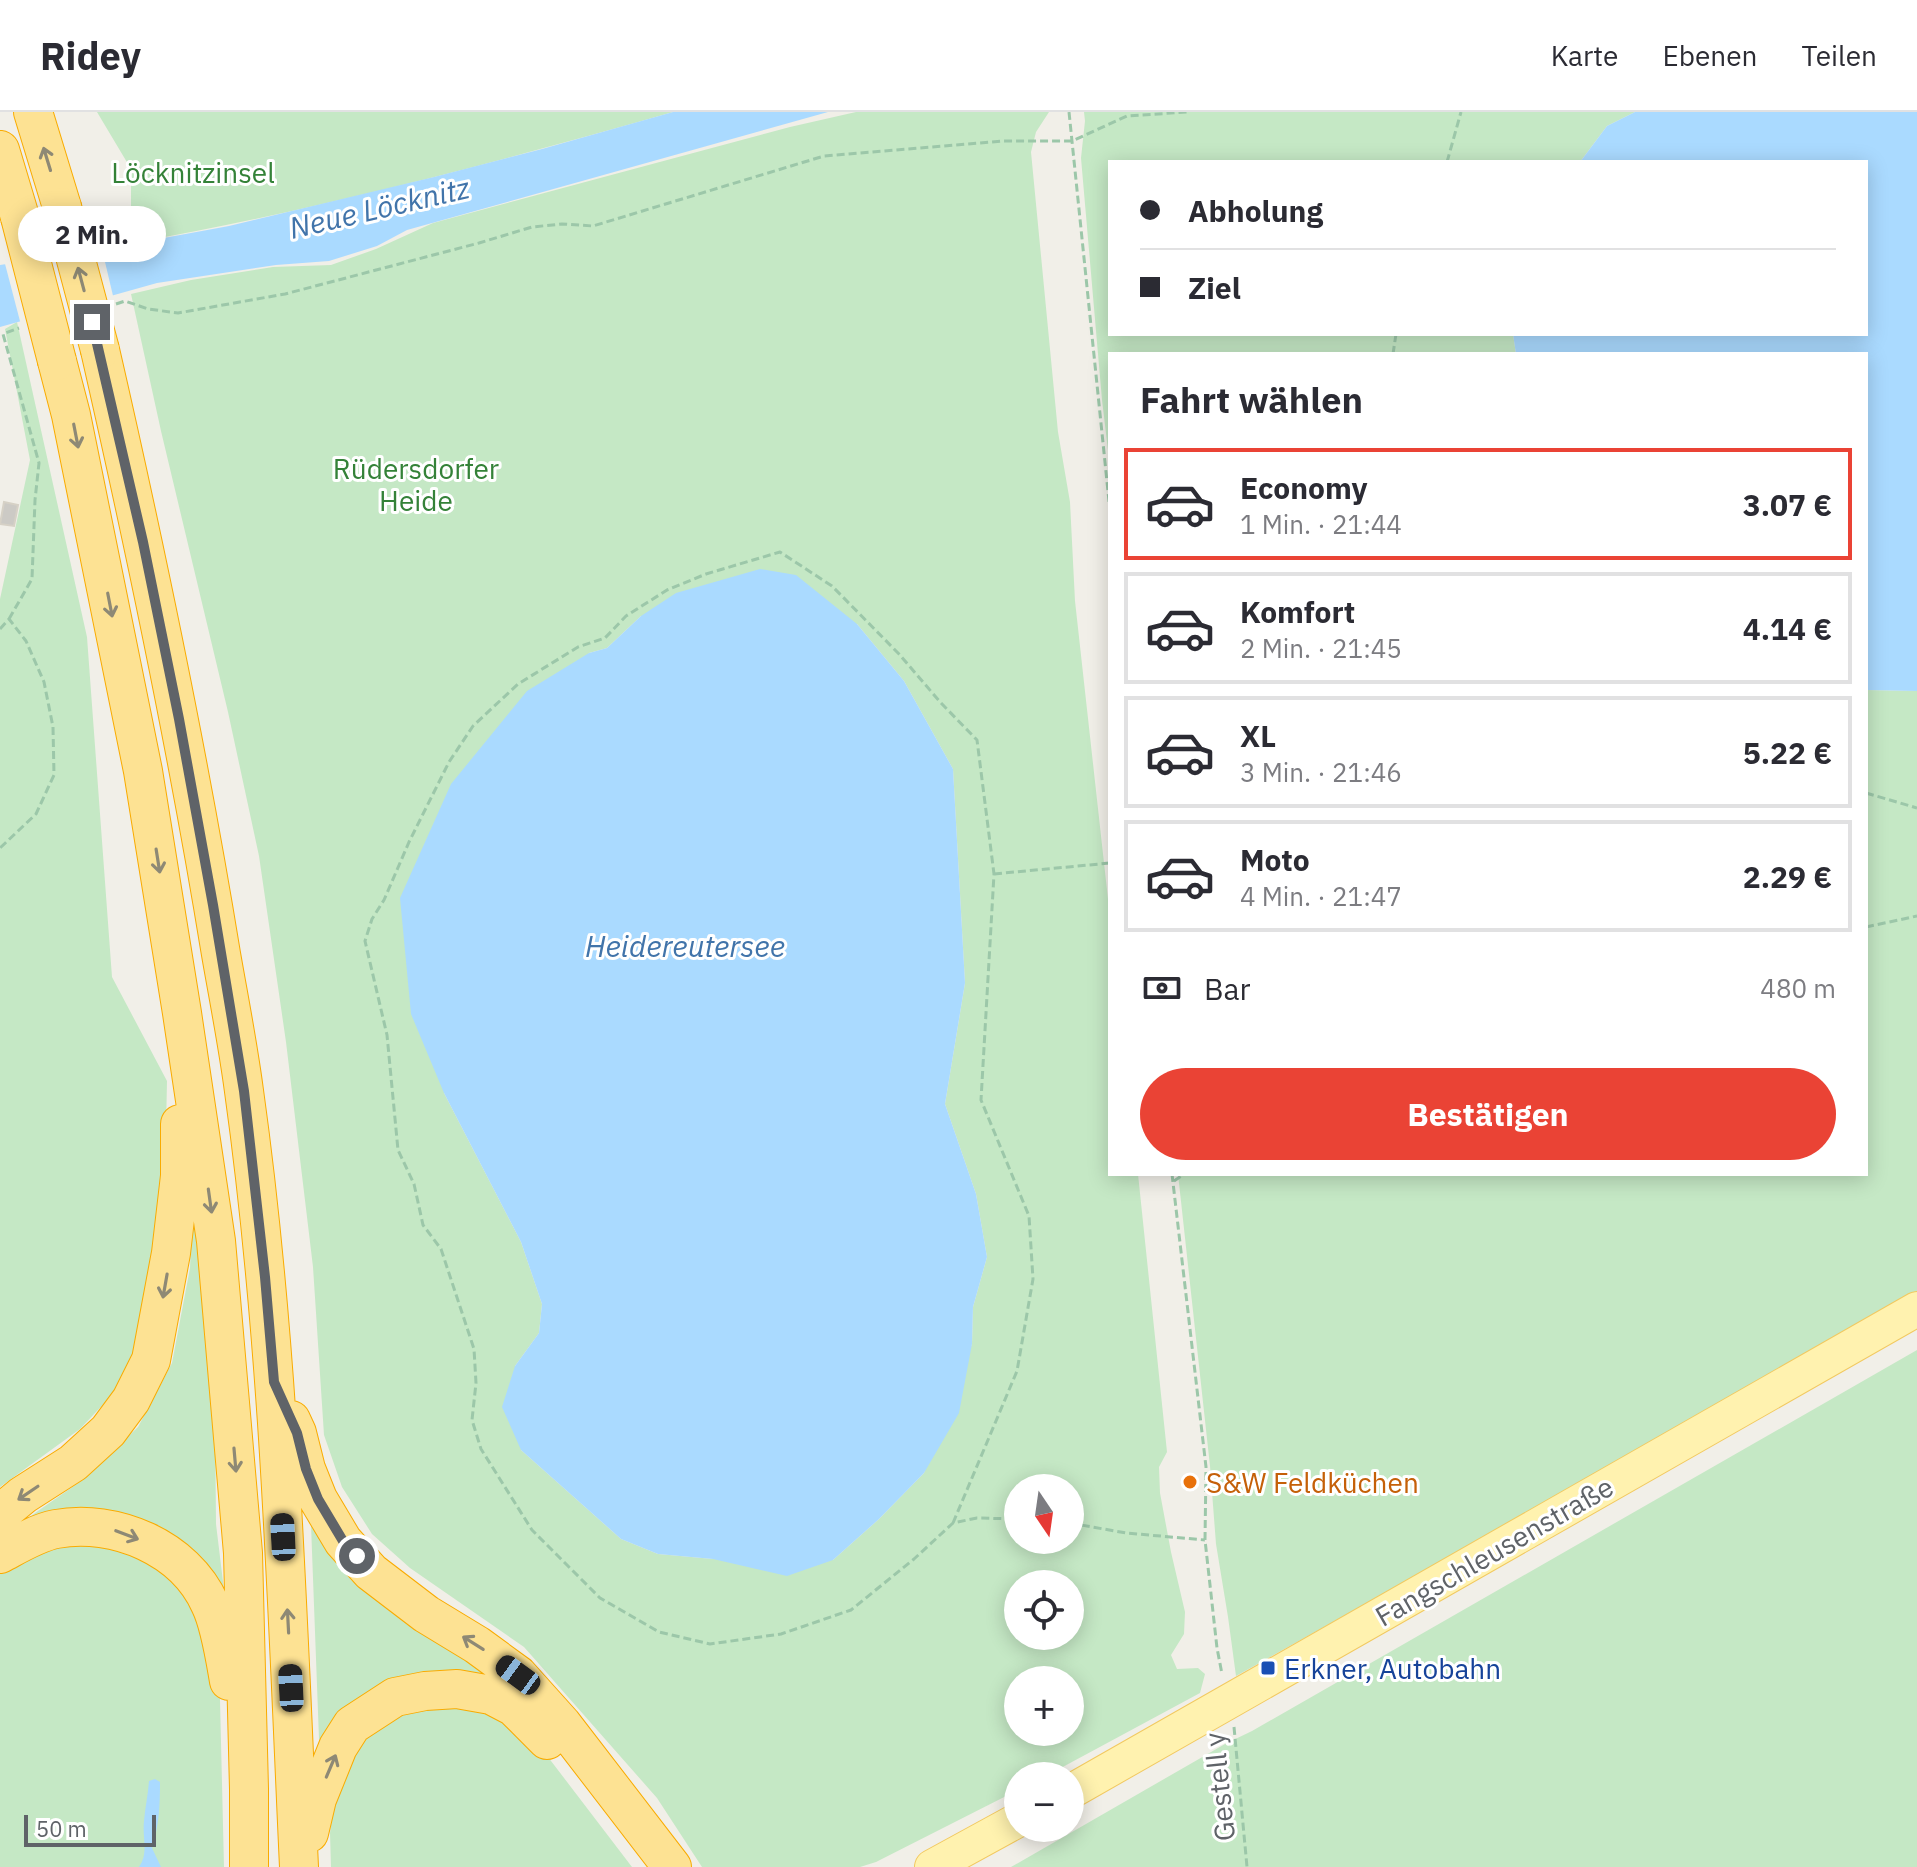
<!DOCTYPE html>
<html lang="de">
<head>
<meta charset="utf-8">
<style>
	body { margin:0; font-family:"IBM Plex Sans",sans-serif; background:#f2f2f3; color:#2b2b33; height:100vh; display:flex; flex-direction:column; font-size:30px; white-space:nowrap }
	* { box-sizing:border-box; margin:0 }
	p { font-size:26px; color:#7c7c81 }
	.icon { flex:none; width:44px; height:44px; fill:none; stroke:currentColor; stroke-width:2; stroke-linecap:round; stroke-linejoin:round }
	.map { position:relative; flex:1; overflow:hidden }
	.sheet { position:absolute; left:1108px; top:240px; width:760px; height:824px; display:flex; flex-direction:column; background:#fff; border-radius:0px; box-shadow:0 4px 20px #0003 }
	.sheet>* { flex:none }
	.guide { position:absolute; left:1108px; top:48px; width:760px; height:176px; border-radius:0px; box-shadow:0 4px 20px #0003; display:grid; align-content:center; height:176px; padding:0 32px; background:#fff }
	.needle { width:52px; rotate:167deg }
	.tools { position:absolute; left:1004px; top:1362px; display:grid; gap:16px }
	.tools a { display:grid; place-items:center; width:80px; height:80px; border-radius:50%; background:#fff; box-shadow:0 4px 20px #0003; font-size:40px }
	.scale { position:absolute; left:24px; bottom:20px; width:132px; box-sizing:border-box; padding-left:8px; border:4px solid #5f6368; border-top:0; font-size:22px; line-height:28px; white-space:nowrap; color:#5f6368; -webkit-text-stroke:6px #fff; paint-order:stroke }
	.end { position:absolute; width:36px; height:36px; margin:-18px; border:10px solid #5f6368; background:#fff; box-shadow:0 0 0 4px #fff }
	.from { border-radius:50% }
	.bubble { position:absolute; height:56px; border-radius:28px; background:#fff; box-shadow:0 4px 20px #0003; font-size:26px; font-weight:700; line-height:56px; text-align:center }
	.car { position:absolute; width:24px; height:48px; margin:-24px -12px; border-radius:10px; box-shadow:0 0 6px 2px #0007; background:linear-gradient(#222 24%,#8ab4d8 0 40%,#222 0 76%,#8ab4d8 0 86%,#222 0) }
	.guide b { display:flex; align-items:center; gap:28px; height:76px; font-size:30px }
	.guide b+b { border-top:2px solid #e1e1e2 }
	.guide i { width:20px; height:20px; background:#2b2b33 }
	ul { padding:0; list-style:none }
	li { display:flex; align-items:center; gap:24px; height:112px; margin:0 16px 12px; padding:0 16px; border:4px solid #e1e1e2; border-radius:0px }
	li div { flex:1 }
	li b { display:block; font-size:30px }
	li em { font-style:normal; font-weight:700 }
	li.on { border-color:#ea4335 }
	li>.icon { width:72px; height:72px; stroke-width:1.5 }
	h2 { padding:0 32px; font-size:36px; line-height:96px }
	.pay { display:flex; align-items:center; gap:20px; height:88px; padding:0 32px; font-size:30px }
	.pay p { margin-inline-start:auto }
	.action { display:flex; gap:16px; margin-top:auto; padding:16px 32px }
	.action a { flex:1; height:92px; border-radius:48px; background:#ea4335; color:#fff; font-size:32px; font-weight:700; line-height:92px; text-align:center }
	header { display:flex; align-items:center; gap:48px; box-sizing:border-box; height:112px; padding:0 40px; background:#fff; border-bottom:2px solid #e1e1e2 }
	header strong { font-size:38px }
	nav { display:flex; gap:44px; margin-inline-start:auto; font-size:28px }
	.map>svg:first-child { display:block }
	.green { fill:#c5e8c5; fill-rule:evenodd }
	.water { fill:#aadaff }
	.pier { fill:#f1efe8 }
	.building { fill:#cccac5; stroke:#d6d1c6; stroke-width:2 }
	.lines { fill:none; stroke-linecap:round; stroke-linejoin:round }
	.major-casing { stroke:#f2c960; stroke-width:36 }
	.highway-casing { stroke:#f9ab00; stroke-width:40 }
	.path { stroke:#9cc7a9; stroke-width:3; stroke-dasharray:8 4; stroke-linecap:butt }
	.major { stroke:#fff2af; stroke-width:34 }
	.highway { stroke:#fde293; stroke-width:38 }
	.highway-bridge-casing { stroke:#f9ab00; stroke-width:40; stroke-linecap:butt }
	.highway-bridge { stroke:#fde293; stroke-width:38 }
	.oneway { stroke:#8e8975 }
	.route { stroke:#5f6368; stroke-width:10 }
	.food-dot { fill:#e8710a; stroke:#fff; stroke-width:3 }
	.transit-dot { fill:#1a4fb4; stroke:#fff; stroke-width:3 }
	.labels { text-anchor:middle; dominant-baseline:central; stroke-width:6; stroke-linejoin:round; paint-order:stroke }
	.park-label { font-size:28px; fill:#348238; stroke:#fff }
	.food-label { font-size:28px; fill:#c56008; stroke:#fff; text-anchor:start }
	.street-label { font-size:28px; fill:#5f6368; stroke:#fff }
	.transit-label { font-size:28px; fill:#164399; stroke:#fff; text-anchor:start }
	.water-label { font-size:30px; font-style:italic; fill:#4174aa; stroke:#fff }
</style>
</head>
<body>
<header>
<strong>Ridey</strong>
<nav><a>Karte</a><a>Ebenen</a><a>Teilen</a></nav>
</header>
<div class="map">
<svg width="1917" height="1755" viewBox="0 0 1917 1755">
	<rect width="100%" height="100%" fill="#f1efe8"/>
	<path class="green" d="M97,0H673C494,51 314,99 131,131V57Z
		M856,0H1049L1036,20L1031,40L1058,320L1070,390L1075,489L1110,805V1062H1138L1167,1340L1159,1355L1160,1381L1171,1440L1185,1500L1184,1522L1171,1543L1177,1557L1198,1556L1205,1562L1200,1581L1046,1664H1018V1678L876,1750L860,1755H702L657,1686L524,1535L410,1456L372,1422L342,1375L324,1323L313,1155L286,930L259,744L228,600L161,319L131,182L191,168L273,155L331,153L376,137L433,111L790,15ZM641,504L857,512L904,569L953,657L965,871L945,992L976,1082L987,1145L973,1195L972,1232L924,1361L879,1407L833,1448L713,1447L658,1442L621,1427L521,1338L515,1254L539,1221L542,1192L521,1130L444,981L589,541L607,536ZM1018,1376H1070V1428H1018ZM1018,1472H1070V1524H1018ZM1018,1568H1070V1620H1018Z
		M1084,0H1635L1607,14L1580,50H1110V222H1513L1516,242H1110V355L1102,288L1081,46L1085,9Z
		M17,210L87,525L112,865L167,969L164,1113L128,1266L80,1317L0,1375V487L30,348L5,217Z
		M1866,578L1917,579V1182L1713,1298L1236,1564L1228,1505L1216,1432L1210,1354L1178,1062H1866Z
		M192,1105L199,1113L215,1301L216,1412L224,1478L172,1426L0,1429L35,1401L84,1367L138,1315L172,1251L190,1156Z
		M1917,1238V1755H1011L1225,1632L1252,1619Z
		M310,1386L509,1569H453L325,1637L319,1627Z
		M71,1424L171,1455L219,1546L224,1755H0V1453Z
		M439,1593L491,1599L535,1628L632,1755H331L330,1721L336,1673L378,1607Z"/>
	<path class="water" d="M673,0H828L407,118L377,134L329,149L276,153L157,171L0,215V153L93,139L229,114L434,65L542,37Z
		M1635,0H1917V579L1866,578V242H1516L1513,222H1866V50H1580L1607,14Z
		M760,457L796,463L857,512L904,569L953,657L965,871L945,992L976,1082L987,1145L973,1195L972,1232L959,1301L924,1361L879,1407L833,1448L787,1464L713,1447L658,1442L621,1427L521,1338L502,1295L515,1254L539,1221L542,1192L521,1130L444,981L411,902L400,786L451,672L527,579L589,541L607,536L641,504L676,481Z
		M155,1667L160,1670C160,1693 159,1714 152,1736L161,1755H139C149,1741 142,1726 144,1709C145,1696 148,1683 149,1669Z"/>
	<path class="pier" d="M101,133L114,188L21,213L4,148Z"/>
	<path class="building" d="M4,390L18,393L14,414L0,412Z"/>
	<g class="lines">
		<g class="major-casing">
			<path id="major" d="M1070,1680L1917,1197
				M932,1755L1018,1708"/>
		</g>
		<g class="highway-casing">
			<path id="highway" d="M33,0L62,95
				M0,38L20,105
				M100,238C146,439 188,640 221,842C229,888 238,933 244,979C280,1236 287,1496 299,1755
				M57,249L71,303L143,659L182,901L216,1129L243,1441L249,1677V1755
				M291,1308L297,1321L306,1357L318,1387L343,1429L371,1460L426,1502L477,1533L518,1563L562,1612L672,1755
				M0,1402L23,1383L73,1351L108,1319L131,1288L151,1248L171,1141L180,1064V1012
				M0,1442C17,1433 36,1421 56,1417C115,1406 185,1436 210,1492C220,1512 225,1546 229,1569
				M309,1721L317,1687L338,1635L352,1613L395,1585L425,1579L457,1577L491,1583L514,1595L547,1628"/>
		</g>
		<path class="path" d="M1069,0L1110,399
			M1447,50L1461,0
			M116,192L125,189L148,197L178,201L285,182L479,131L532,115L562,112L593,114L824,44L1003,29H1072L1127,4L1187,0
			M1393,242L1396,222
			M9,507L32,467L35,388L39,351L3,222L19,216
			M0,517L9,507L26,529L44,570L53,615L54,663L36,702L0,736
			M1866,681L1917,696
			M994,762L1110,751
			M1866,815L1917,804
			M1172,1062L1206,1355L1205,1428L1217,1536L1222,1562
			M1174,1069L1184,1062
			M953,1411L1017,1259L1033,1167L1029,1104L981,988L994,762L977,628L941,591L899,542L832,474L780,440L706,462L667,478L626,504L605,526L578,535L518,572L473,614L449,650L409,730L384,788L372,807L365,829L387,923L398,1038L414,1072L423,1113L441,1137L474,1237L476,1271L472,1308L481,1337L532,1418L600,1486L659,1520L710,1532L781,1522L851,1498L914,1447L953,1411L977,1406L1018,1407
			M1070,1411L1126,1421L1205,1428
			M1234,1615L1247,1755
			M1040,1722L1050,1716"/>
		<use href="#major" class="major"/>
		<use href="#highway" class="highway"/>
		<g class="highway-bridge-casing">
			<path id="highway-bridge" d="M62,95L100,238
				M20,105L57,249"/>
		</g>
		<use href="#highway-bridge" class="highway-bridge"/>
	</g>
	<defs><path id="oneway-shaft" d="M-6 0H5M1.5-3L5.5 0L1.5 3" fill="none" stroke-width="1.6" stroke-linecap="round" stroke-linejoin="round" transform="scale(2)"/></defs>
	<g class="oneway">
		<use href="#oneway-shaft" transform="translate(47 47) rotate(-107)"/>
		<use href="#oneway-shaft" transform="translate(81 167) rotate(-105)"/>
		<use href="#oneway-shaft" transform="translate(76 324) rotate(79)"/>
		<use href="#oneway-shaft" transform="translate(110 493) rotate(79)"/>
		<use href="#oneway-shaft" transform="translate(158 749) rotate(81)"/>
		<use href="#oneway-shaft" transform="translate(210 1089) rotate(82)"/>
		<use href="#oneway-shaft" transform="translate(165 1174) rotate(100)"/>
		<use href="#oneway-shaft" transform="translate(235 1348) rotate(85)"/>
		<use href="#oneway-shaft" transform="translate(28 1381) rotate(146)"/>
		<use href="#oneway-shaft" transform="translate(127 1423) rotate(21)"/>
		<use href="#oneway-shaft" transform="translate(288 1509) rotate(-93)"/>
		<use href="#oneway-shaft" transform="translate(473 1531) rotate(-148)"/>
		<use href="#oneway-shaft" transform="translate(331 1654) rotate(-67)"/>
	</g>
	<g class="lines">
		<path class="route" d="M92,210L143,430L179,607L213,793L244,979L265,1165L274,1270L297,1321L306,1357L318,1387L343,1429L357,1444"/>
	</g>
	<circle class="food-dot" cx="1190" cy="1370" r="8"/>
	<rect class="transit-dot" x="1260" y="1548" width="16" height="16" rx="4"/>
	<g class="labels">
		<g class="park-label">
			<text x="193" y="60">Löcknitzinsel</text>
			<text x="416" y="356">Rüdersdorfer<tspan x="416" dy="32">Heide</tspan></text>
		</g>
		<g class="food-label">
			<text x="1206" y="1370">S&amp;W Feldküchen</text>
		</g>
		<g class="street-label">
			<text transform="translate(1494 1439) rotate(-30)">Fangschleusenstraße</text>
			<text transform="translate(1219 1675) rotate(-96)">Gestell y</text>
		</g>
		<g class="transit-label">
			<text x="1284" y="1556">Erkner, Autobahn</text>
		</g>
		<g class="water-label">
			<text transform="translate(379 95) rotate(-13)">Neue Löcknitz</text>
			<text x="685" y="833">Heidereutersee</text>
		</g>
	</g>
</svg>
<div class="tools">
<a><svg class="needle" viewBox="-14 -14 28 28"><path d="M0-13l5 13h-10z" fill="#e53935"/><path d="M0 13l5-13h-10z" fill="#7c7c81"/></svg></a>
<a><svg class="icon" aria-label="locate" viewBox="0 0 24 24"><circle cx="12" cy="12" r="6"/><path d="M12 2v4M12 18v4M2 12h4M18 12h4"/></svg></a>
<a>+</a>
<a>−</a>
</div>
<div class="scale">50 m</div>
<i class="end from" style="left:357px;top:1444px"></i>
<i class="end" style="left:92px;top:210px"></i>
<div class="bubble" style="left:18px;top:94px;width:148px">2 Min.</div>
<i class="car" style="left:283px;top:1425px;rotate:357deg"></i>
<i class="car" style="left:518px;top:1563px;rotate:306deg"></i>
<i class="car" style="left:291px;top:1576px;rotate:357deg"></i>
<div class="guide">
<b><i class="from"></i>Abholung</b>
<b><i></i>Ziel</b>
</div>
<section class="sheet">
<h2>Fahrt wählen</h2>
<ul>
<li class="on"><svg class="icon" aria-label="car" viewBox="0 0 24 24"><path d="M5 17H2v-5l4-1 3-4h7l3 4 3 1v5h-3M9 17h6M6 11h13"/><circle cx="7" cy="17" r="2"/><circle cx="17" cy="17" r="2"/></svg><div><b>Economy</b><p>1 Min. · 21:44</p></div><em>3.07 €</em></li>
<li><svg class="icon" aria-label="car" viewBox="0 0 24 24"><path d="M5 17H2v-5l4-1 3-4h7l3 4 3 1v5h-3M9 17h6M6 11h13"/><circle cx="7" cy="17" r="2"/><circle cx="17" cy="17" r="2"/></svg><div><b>Komfort</b><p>2 Min. · 21:45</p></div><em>4.14 €</em></li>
<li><svg class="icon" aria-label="car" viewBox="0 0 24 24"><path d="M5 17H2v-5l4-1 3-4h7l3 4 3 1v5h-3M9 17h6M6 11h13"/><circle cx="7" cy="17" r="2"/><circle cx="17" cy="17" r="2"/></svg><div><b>XL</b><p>3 Min. · 21:46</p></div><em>5.22 €</em></li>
<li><svg class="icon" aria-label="car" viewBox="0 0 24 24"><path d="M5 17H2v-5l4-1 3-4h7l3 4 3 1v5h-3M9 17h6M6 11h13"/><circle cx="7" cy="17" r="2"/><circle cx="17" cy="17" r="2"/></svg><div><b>Moto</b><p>4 Min. · 21:47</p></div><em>2.29 €</em></li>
</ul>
<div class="pay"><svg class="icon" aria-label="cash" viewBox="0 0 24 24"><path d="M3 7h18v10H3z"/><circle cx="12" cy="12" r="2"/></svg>Bar<p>480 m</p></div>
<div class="action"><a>Bestätigen</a></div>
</section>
</div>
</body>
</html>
